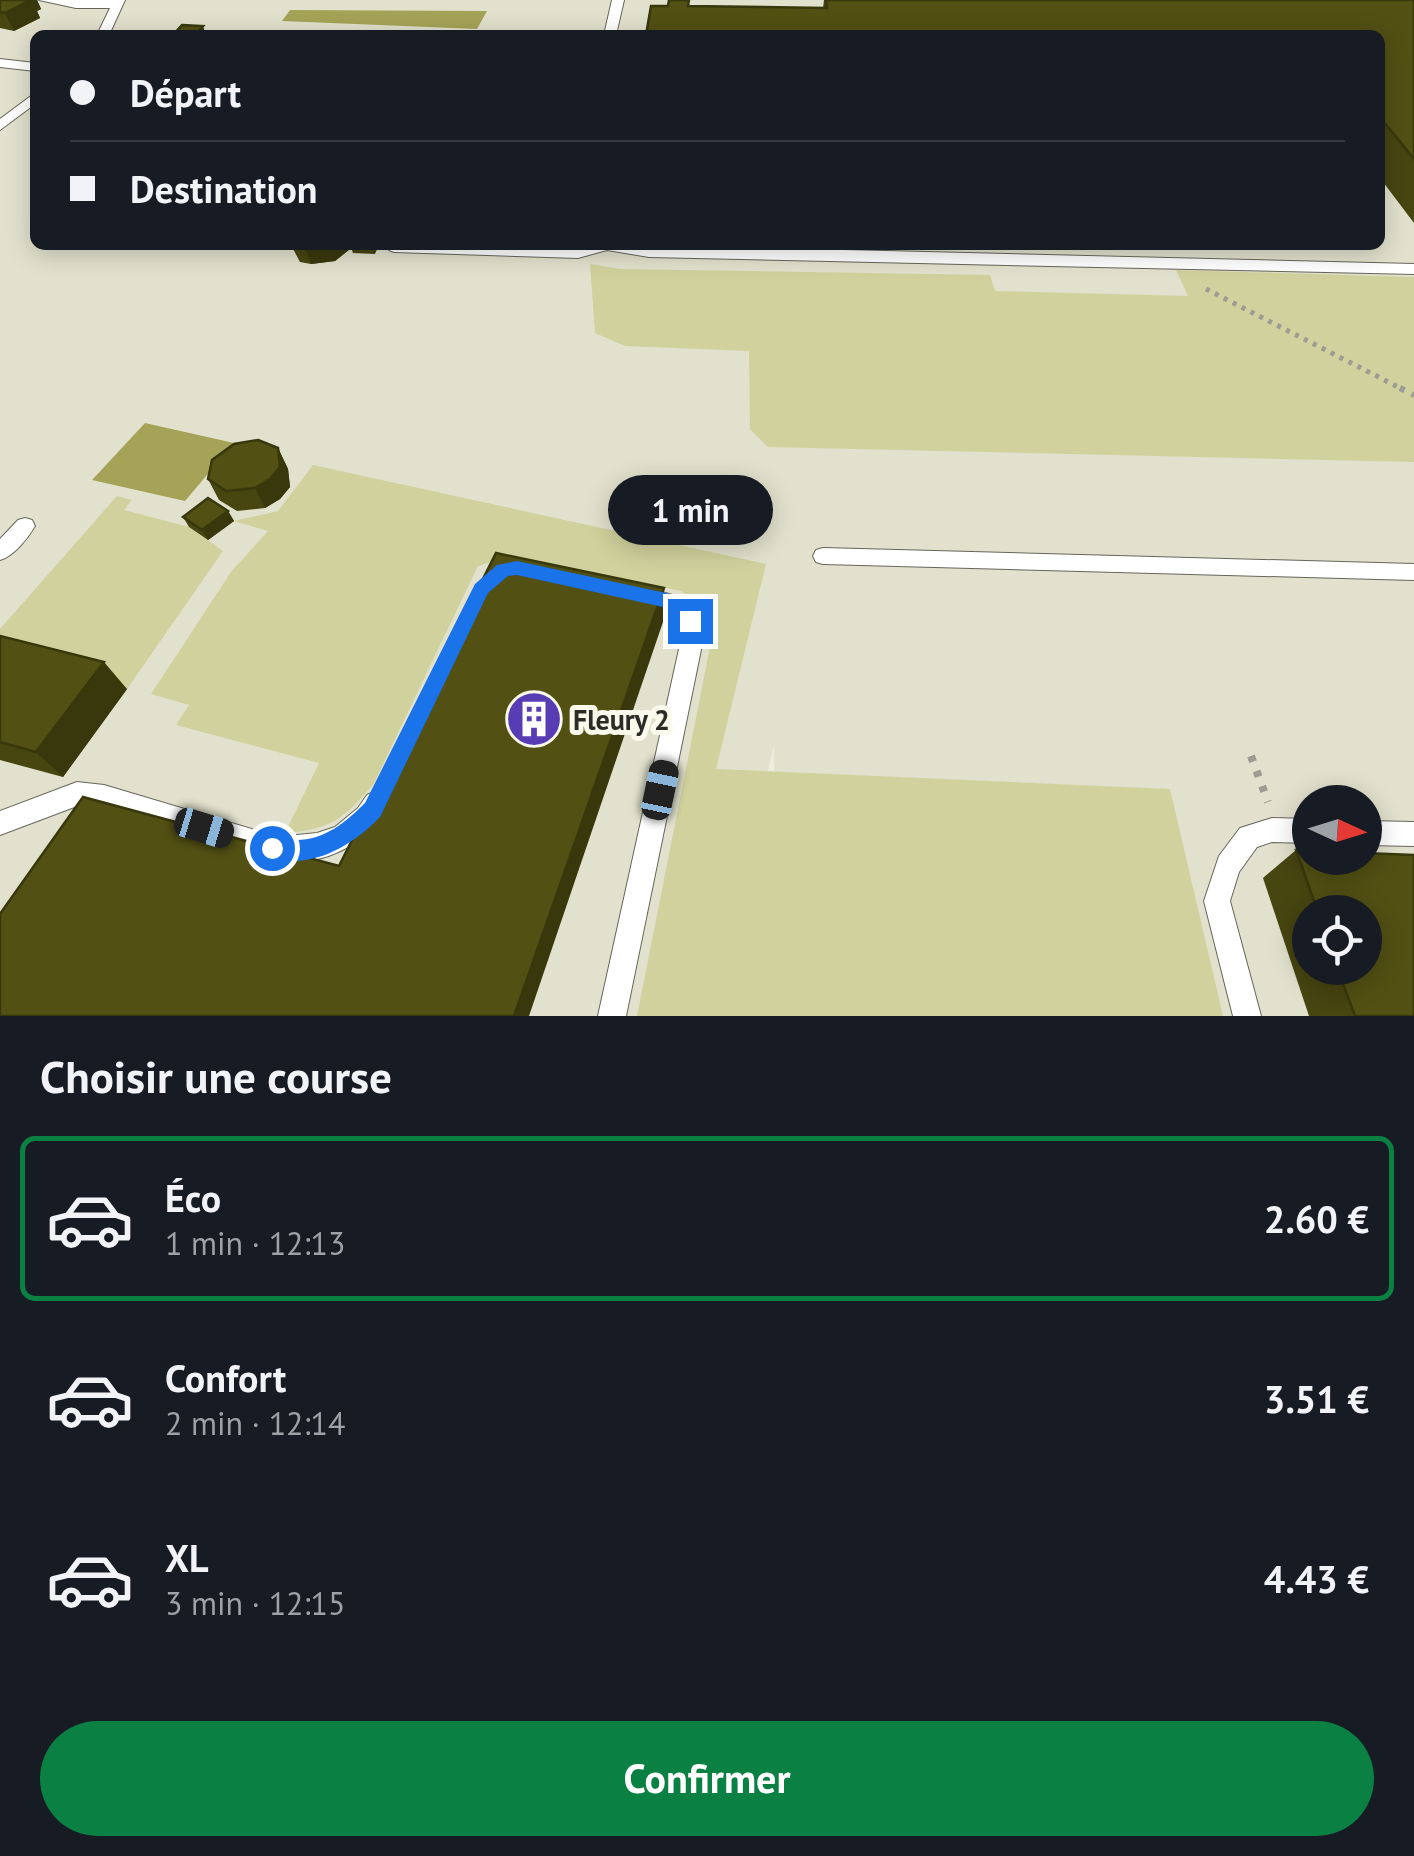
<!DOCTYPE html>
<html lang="fr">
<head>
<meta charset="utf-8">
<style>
	body { margin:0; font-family:"PT Sans",sans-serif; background:#242831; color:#f1f3f6; height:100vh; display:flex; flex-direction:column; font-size:38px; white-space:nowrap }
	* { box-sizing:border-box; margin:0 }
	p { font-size:32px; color:#9ea1a6 }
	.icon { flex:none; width:55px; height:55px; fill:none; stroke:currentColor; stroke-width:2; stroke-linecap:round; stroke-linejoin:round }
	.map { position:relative; height:1016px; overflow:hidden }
	.drawer { display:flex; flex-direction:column; background:#171b24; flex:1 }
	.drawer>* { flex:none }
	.banner { position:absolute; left:30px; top:30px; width:1355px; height:220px; border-radius:15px; box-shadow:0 5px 25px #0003; display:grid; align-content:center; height:220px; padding:0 40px; background:#171b24 }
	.needle { width:65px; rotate:94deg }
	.buttons { position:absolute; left:1292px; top:785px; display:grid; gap:20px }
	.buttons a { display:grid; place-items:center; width:90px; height:90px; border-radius:50%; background:#171b24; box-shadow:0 5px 25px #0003; font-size:50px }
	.end { position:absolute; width:45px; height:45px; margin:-22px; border:12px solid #1a73e8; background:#fff; box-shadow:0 0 0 5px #fff }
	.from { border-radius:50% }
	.bubble { position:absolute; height:70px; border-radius:35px; background:#171b24; box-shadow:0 5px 25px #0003; font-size:32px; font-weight:700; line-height:70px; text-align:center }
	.car { position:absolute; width:30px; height:60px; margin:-30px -15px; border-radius:12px; box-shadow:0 0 8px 2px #0007; background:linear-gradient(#222 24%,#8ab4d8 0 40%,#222 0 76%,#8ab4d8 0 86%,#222 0) }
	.banner b { display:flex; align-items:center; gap:35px; height:95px; font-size:38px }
	.banner b+b { border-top:2px solid #363941 }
	.banner i { width:25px; height:25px; background:#f1f3f6 }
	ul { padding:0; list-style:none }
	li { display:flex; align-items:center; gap:30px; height:165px; margin:0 20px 15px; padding:0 20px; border:5px solid transparent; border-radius:15px }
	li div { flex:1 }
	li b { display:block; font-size:38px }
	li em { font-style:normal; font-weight:700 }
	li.current { border-color:#0b8043 }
	li>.icon { width:90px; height:90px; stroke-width:1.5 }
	h2 { padding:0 40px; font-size:45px; line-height:120px }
	.primary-button { display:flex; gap:20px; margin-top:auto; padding:20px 40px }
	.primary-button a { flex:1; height:115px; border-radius:60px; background:#0b8043; color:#fff; font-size:40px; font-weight:700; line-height:115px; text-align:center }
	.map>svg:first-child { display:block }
	.built { fill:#e1e1cd; fill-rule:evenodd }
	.green { fill:#d1d19d }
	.water { fill:#a5a357 }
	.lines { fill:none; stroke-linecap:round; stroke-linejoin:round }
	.lane-casing { stroke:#66665b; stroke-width:2 }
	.path-far2 { stroke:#9c9c92; stroke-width:5; stroke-dasharray:4 6; stroke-linecap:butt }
	.path-far1 { stroke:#9c9c92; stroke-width:6; stroke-dasharray:5 8; stroke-linecap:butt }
	.path { stroke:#9c9c92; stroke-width:8; stroke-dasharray:6 10; stroke-linecap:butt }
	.lane { fill:#fff; fill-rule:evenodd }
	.wall { fill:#474510; fill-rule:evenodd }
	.shaded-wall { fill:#39380d }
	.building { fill:#525013; stroke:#39380d; stroke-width:2.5 }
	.route { fill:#1a73e8 }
	.labels { text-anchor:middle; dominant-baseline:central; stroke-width:10; stroke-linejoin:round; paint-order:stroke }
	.poi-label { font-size:28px; font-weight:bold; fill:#2c2c27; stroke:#fafaec; text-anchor:start }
</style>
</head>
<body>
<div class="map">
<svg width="1414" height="1016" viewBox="0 0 1414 1016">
	<rect width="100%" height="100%" fill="#ececdf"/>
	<path class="built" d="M0,0H1414V1016H776L774,744L713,1016H0ZM35,35H1380V245H35ZM1310,802H1365V858H1310ZM1310,912H1365V968H1310Z"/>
	<path class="green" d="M590,264L620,269L990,275L995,291L1188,296L1176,270L1414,277V462L768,447L750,429L749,351L625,346L595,333Z
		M313,465L766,564L716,769L1170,789L1223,1016H637L712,637L706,619L682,591L507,557L478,566L374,783C345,819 331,829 285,833L319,763L176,725L189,705L151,694L231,572L268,531L234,521L278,511Z
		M117,496L132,500L124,510L189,527L223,551L127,689L17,661L0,681V629Z"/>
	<path class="water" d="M290,10L487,11L477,29L282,21Z
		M145,423L234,443L185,501L92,480Z"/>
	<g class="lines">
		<g class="lane-casing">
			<path id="lane" d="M39,0H125L109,35H97L110,8H76Z
				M612,0H624L616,35H604Z
				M0,59L35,63V71L0,67Z
				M35,93V104L0,130V119Z
				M388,245L577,248L589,245H635L1414,264V274L649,257L607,250L578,258L394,252L389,250Z
				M25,518L32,520L35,526C28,538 14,556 0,560V539L18,520Z
				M823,548L1414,564V580L823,564L816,562L813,556L816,550Z
				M641,586L690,600L701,621L703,640L626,1016H598L681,640L675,613L633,601L630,595L633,589Z
				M77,782L104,785L272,835L287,836L317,833L335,827L358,808L367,795L376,791L385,795L389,803C370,846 319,868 273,861C256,858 238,850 222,845C182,833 143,821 104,809L77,806L0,835V811Z
				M1272,818L1310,819V843L1272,842L1257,847L1239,872L1230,901L1261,1016H1233L1204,901L1219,856L1240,828Z
				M1365,821L1414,822V846L1365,845Z"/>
		</g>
		<path class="path-far2" d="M1206,289L1404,390"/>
		<path class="path-far1" d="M1400,388L1414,395"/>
		<path class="path" d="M1251,756L1268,802"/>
		<use href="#lane" class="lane"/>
	</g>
	<path class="wall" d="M0,0H37L41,9L37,11L40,18L14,31L0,28Z
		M824,0H1414V223L1380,178V35L823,8Z
		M291,245H349L350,249L335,261L311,264L300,262Z
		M350,245H379L375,254L353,253Z
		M278,448L288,469L290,487L280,499L265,508L237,511L219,500L208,479Z
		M228,511L234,521L208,540L189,527L183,517Z
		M0,636L127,689L63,777L0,760Z
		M1296,850H1310V858H1365V853L1414,855V1016H1309L1263,878ZM1310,912H1365V968H1310Z"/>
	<path class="shaded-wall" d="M22,0H37L41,9L37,11L40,18L14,31L5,13Z
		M203,26L206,35H195Z
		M304,245H349L350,249L335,261L311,264Z
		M278,448L288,469L290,487L280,499L265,508L255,488Z
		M228,511L234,521L208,540L202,530Z
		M664,588L665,616L529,1016H514Z
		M104,662L127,689L63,777L36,752Z"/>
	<path class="building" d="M0,0H31L5,13L0,12Z
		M669,0H689L688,6L827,8L826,0H1414V159L1380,117V35H646L651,6H668Z
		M182,25L203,26L195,35H173Z
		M258,440L278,448L280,467L270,479L255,488L226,491L208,479L212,460L234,444Z
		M208,498L228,511L202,530L183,517Z
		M496,553L664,588L514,1016H0V914L83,797L339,866Z
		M0,636L104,662L36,752L0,742Z
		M1296,850H1310V858H1365V853L1414,855V1016H1355L1337,968H1365V912H1318Z"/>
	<path class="route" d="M517,561L666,593L688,601L699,621L690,628L684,626L675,612L663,607L517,575L508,576L488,593L380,817C351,847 307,873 264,855L261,848L264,841C276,836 284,840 296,840C325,840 346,822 365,803L475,584L497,565Z"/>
	<defs>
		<g id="building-disc" transform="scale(2.875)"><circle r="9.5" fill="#573cb4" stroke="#fafaec"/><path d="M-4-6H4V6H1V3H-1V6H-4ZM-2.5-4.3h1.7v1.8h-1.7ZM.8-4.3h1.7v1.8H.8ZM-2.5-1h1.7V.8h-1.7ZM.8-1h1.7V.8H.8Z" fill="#fff"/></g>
	</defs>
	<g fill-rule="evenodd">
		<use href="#building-disc" x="534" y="719"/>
	</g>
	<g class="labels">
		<g class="poi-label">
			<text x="573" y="719">Fleury 2</text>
		</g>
	</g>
</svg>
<div class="buttons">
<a><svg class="needle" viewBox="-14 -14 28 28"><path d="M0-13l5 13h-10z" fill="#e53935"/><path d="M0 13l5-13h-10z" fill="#9ea1a6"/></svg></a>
<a><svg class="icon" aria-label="locate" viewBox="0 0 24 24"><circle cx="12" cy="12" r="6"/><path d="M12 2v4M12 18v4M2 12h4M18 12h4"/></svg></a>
</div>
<i class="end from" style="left:272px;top:848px"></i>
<i class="end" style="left:690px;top:621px"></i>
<div class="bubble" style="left:608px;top:475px;width:165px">1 min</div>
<i class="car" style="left:660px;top:790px;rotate:12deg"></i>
<i class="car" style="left:204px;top:828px;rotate:107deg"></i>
<div class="banner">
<b><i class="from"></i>Départ</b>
<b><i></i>Destination</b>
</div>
</div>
<section class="drawer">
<h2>Choisir une course</h2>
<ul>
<li class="current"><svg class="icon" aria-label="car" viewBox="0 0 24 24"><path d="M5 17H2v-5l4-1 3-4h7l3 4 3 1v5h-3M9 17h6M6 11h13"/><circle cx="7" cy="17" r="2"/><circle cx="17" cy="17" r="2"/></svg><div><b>Éco</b><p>1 min · 12:13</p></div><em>2.60 €</em></li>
<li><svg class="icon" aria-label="car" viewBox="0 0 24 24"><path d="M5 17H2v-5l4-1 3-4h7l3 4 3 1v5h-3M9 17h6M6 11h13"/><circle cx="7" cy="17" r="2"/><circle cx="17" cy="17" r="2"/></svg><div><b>Confort</b><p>2 min · 12:14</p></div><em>3.51 €</em></li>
<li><svg class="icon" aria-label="car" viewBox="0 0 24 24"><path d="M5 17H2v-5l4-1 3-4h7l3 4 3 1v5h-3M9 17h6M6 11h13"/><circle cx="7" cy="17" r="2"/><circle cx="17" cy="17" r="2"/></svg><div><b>XL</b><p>3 min · 12:15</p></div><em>4.43 €</em></li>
</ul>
<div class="primary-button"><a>Confirmer</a></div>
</section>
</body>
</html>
